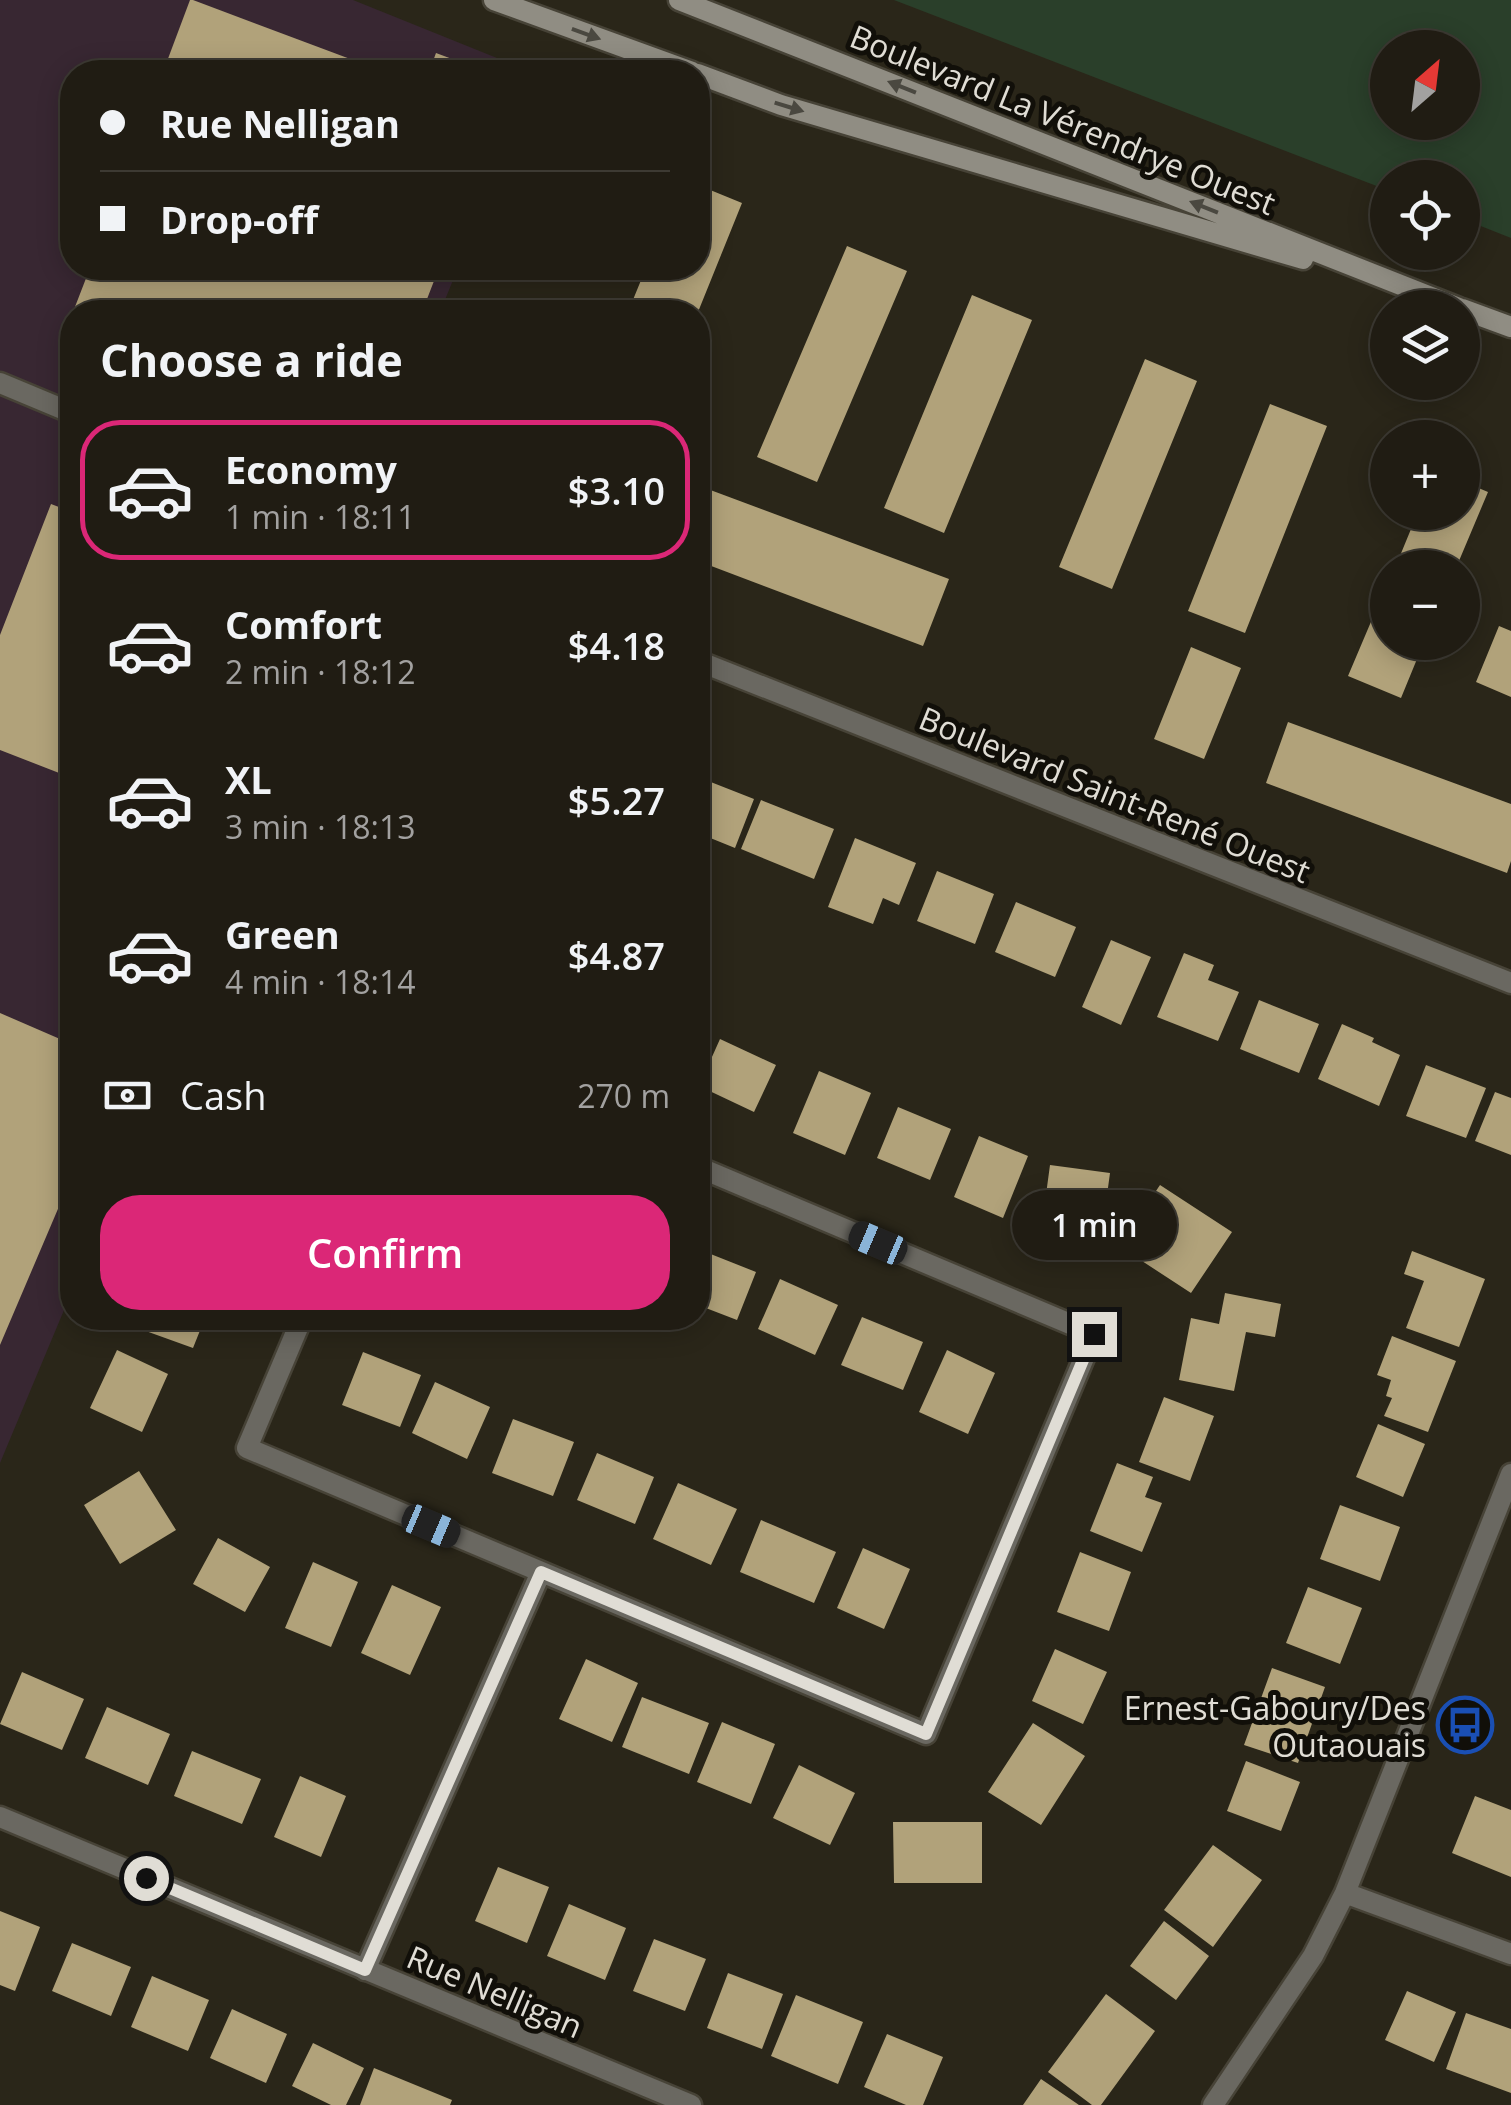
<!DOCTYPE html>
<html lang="en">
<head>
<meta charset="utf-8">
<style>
	body { margin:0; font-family:"Open Sans",sans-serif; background:#28251c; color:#f1f3f6; height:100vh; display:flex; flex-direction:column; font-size:38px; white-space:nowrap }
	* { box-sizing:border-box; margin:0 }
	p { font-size:32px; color:#a2a1a0 }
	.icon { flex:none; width:55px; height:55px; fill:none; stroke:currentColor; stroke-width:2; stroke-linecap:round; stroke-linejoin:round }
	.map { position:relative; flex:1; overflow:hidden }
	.details { position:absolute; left:60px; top:300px; width:650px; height:1030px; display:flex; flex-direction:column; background:#201c13; border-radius:40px; box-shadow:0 5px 25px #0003,0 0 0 2px #3d3a33 }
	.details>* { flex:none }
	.hud { position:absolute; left:60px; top:60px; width:650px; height:220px; border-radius:40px; box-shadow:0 5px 25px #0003,0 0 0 2px #3d3a33; display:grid; align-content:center; height:220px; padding:0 40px; background:#201c13 }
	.needle { width:65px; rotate:28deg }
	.tools { position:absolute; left:1370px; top:30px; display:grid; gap:20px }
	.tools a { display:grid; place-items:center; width:110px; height:110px; border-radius:50%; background:#201c13; box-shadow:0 5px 25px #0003,0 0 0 2px #3d3a33; font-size:50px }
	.end { position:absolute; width:45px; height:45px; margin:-22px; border:12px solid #e0ddd5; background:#111; box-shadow:0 0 0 5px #111 }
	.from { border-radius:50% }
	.bubble { position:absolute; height:70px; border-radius:35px; background:#201c13; box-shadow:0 5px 25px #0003,0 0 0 2px #3d3a33; font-size:32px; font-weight:600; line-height:70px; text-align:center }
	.car { position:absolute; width:30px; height:60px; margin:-30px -15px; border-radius:12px; box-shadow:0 0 8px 2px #0007; background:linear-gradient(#222 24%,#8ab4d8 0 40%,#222 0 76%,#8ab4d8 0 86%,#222 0) }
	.hud b { display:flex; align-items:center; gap:35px; height:95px; font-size:38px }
	.hud b+b { border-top:2px solid #3d3a33 }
	.hud i { width:25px; height:25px; background:#f1f3f6 }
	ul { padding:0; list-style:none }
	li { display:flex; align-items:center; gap:30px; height:140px; margin:0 20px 15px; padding:0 20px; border:5px solid transparent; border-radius:40px }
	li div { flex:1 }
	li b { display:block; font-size:38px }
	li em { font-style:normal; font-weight:600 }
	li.on { border-color:#db2777 }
	li>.icon { width:90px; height:90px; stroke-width:1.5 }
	h2 { padding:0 40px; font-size:45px; line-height:120px }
	.pay { display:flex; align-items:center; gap:25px; height:110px; padding:0 40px; font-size:38px }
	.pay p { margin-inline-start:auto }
	.action { display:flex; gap:20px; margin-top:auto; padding:20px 40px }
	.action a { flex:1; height:115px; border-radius:40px; background:#db2777; color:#fff; font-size:40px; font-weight:600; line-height:115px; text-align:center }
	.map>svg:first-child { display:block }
	.commercial { fill:#382732 }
	.green { fill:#2a3f2a; fill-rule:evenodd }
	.building { fill:#b1a27a }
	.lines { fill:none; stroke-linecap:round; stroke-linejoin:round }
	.minor-casing { stroke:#474337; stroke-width:25 }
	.tertiary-casing { stroke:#474337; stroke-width:25 }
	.secondary-casing { stroke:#474337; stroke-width:25 }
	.minor { stroke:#6a6861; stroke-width:20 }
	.tertiary { stroke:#6a6861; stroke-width:20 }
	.secondary { stroke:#908d83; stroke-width:20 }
	.oneway { fill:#4a4840 }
	.route { stroke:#e0ddd5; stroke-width:12 }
	.labels { text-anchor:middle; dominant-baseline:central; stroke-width:10; stroke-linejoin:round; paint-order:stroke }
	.street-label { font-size:32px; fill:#e0ddd5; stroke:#110f09 }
	.poi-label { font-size:32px; fill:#e0ddd5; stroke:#110f09; text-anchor:end }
</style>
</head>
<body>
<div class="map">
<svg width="1511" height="2105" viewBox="0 0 1511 2105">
	<rect width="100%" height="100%" fill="#2a2619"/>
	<path class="commercial" d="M0,0H353L532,72H72V268H458L440,312H72V1291L0,1463Z"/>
	<path class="green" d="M894,0H1511V238L1463,219L1462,178H1388L1387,190ZM1388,48H1462V122H1388Z"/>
	<path class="building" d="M190,0H193L385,72H163Z
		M436,53L487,72H429Z
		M698,185L742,203L698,312H628L646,268H698Z
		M847,246L907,271L817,482L757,457Z
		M90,268H439L422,312H73Z
		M972,295L1032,320L944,533L884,508Z
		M1145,359L1197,381L1112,589L1059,567Z
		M1270,404L1327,426L1245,633L1188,611Z
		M1462,481L1488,492L1456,568H1395L1418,512H1462Z
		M705,488L949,579L923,646L698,561V507Z
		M51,504L72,512V778L0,750V635Z
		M1387,584L1388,642H1424L1401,698L1348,676Z
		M1499,626L1511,631V697L1476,682Z
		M1191,647L1241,668L1204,759L1154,739Z
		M1288,722L1511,804V861L1507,873L1266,783Z
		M698,777L754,799L735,848L698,833Z
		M761,800L834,829L814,879L741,849Z
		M855,838L916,863L899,905L883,898L873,924L828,907Z
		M937,871L994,894L975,944L917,921Z
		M1016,902L1076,927L1055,977L995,952Z
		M1111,940L1151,957L1121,1025L1082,1007Z
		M1184,953L1214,965L1208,980L1239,992L1218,1041L1157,1017Z
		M1259,1000L1319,1024L1299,1073L1240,1049Z
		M72,1012V1176L0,1345V1013L60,1039Z
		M1342,1024L1374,1038L1372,1042L1400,1055L1379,1106L1318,1079Z
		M720,1039L776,1065L754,1112L699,1086Z
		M1426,1065L1486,1088L1466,1138L1406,1116Z
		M819,1071L871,1093L845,1155L793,1133Z
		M1495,1092L1511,1098V1155L1475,1141Z
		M898,1107L951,1129L930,1180L877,1158Z
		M979,1136L1028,1156L1003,1218L954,1197Z
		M1050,1165L1110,1173L1102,1232L1042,1224Z
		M1160,1185L1232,1232L1191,1293L1119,1246Z
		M698,1249L756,1272L737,1320L698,1305Z
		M1412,1251L1485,1279L1459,1347L1406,1328L1424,1281L1404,1274Z
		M780,1279L838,1305L815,1355L758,1329Z
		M1225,1293L1281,1304L1275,1337L1246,1332L1234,1391L1179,1380L1191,1318L1219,1324Z
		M862,1317L923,1342L903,1390L841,1365Z
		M147,1318H205L193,1348L143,1330Z
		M1392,1336L1456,1361L1428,1432L1384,1416L1392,1398L1386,1396L1391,1380L1377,1375Z
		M117,1350L168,1374L142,1432L90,1408Z
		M947,1350L995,1373L968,1434L919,1412Z
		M363,1352L421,1375L400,1427L342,1405Z
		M435,1382L490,1407L467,1459L412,1433Z
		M1164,1397L1214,1416L1190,1481L1139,1462Z
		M513,1419L574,1442L553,1496L492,1473Z
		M1378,1424L1425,1444L1403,1497L1356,1477Z
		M597,1453L654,1477L635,1524L577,1500Z
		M1117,1463L1153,1477L1145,1497L1162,1503L1142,1552L1090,1531Z
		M139,1471L176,1530L120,1564L84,1505Z
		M678,1483L737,1509L711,1565L653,1539Z
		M1340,1505L1400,1527L1380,1581L1320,1559Z
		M761,1520L836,1552L814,1603L740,1572Z
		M218,1538L270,1567L245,1612L193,1584Z
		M863,1548L910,1569L884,1629L837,1608Z
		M1080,1552L1131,1572L1109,1631L1057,1612Z
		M313,1562L358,1582L331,1647L285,1628Z
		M392,1585L441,1607L410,1675L361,1653Z
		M1308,1587L1362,1608L1340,1664L1286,1643Z
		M1055,1649L1107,1672L1083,1724L1032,1701Z
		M586,1659L638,1683L612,1742L559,1719Z
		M1272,1668L1325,1687L1298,1763L1244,1745Z
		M22,1672L84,1699L62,1750L0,1724Z
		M642,1697L709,1723L689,1774L622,1747Z
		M107,1707L170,1734L148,1785L85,1758Z
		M722,1722L775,1744L751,1804L697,1782Z
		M1033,1723L1085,1756L1041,1825L988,1792Z
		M192,1751L261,1779L242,1824L174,1796Z
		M1246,1761L1300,1782L1281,1831L1227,1811Z
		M799,1765L855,1793L830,1845L773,1818Z
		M300,1776L346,1796L321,1857L274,1837Z
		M1475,1796L1511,1810V1877L1452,1853Z
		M893,1822H982V1883H894Z
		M1213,1845L1262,1880L1213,1947L1164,1910Z
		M498,1867L549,1887L527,1943L475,1921Z
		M569,1904L626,1928L605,1980L547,1956Z
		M0,1911L40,1927L15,1991L0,1985Z
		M1164,1921L1209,1956L1176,2000L1130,1966Z
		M654,1939L706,1959L685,2011L633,1991Z
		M72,1943L131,1967L111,2016L52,1991Z
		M728,1973L783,1994L762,2049L707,2028Z
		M152,1976L209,2000L188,2051L131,2027Z
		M1407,1991L1456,2012L1434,2062L1385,2040Z
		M1106,1994L1155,2031L1101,2105H1092L1048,2072Z
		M796,1995L863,2022L838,2084L771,2056Z
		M232,2009L287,2034L266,2083L210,2058Z
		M1466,2013L1511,2029V2093L1446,2069Z
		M887,2034L943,2057L923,2105H906L864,2087Z
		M313,2043L364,2068L346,2105H331L292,2086Z
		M374,2068L452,2100L450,2105H360Z
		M1041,2079L1079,2105H1023Z"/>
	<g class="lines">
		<g class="minor-casing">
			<path id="minor" d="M302,1318L247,1448L926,1734L1094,1334L698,1167
				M1345,1893L1511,1954
				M365,1970L541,1572
				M1213,2105L1313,1956L1345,1893L1511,1474"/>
		</g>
		<g class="tertiary-casing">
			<path id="tertiary" d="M0,383L72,413
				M698,661L1511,983
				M0,1817L691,2105"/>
		</g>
		<g class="secondary-casing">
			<path id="secondary" d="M494,0L692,72
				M679,0L1459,308
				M698,74L781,105L1303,259
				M1462,309L1511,327"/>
		</g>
		<use href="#minor" class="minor"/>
		<use href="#tertiary" class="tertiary"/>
		<use href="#secondary" class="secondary"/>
	</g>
	<defs><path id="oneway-solid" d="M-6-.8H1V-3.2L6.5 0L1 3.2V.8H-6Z" transform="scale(2.5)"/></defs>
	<g class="oneway">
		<use href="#oneway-solid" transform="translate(586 34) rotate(20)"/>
		<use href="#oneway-solid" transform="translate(902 87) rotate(-158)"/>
		<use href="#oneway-solid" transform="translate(789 107) rotate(17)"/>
		<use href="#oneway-solid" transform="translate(1204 207) rotate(-158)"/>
	</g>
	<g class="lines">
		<path class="route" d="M146,1878L365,1970L541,1572L926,1734L1094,1334"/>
	</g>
	<defs>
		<g id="bus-ring" transform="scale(2.875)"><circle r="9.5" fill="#110f09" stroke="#1a4fb4" stroke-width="1.5"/><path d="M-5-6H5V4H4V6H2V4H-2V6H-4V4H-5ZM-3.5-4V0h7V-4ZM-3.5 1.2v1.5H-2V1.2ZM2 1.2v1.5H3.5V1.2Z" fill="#1a4fb4"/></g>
	</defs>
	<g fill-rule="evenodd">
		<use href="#bus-ring" x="1465" y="1725"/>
	</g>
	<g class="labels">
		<g class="street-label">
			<text transform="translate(1063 119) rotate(22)">Boulevard La Vérendrye Ouest</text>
			<text transform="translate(1115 794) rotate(22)">Boulevard Saint-René Ouest</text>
			<text transform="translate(495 1991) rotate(23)">Rue Nelligan</text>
		</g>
		<g class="poi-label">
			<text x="1426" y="1707">Ernest-Gaboury/Des<tspan x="1426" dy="37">Outaouais</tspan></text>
		</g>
	</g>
</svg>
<div class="tools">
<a><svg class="needle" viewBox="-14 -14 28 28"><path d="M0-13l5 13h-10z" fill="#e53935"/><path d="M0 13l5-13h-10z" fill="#a2a1a0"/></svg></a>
<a><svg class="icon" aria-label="locate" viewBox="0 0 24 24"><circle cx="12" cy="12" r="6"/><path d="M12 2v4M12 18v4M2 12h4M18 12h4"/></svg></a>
<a><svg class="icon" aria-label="layers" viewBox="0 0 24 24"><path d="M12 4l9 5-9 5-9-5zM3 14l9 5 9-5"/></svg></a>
<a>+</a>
<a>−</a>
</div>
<i class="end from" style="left:146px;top:1878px"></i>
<i class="end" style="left:1094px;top:1334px"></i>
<div class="bubble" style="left:1012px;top:1190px;width:165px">1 min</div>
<i class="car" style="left:878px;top:1243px;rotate:293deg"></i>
<i class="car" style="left:431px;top:1526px;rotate:113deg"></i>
<div class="hud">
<b><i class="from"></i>Rue Nelligan</b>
<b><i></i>Drop-off</b>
</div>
<section class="details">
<h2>Choose a ride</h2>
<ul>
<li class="on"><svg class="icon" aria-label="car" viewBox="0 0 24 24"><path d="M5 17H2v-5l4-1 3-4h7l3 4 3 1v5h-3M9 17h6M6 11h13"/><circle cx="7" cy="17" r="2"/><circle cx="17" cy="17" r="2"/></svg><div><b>Economy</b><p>1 min · 18:11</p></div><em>$3.10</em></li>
<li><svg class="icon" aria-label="car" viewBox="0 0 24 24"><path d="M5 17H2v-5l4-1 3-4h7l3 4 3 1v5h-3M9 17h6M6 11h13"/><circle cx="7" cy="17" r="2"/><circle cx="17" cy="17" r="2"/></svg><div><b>Comfort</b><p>2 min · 18:12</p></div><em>$4.18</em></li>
<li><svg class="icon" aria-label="car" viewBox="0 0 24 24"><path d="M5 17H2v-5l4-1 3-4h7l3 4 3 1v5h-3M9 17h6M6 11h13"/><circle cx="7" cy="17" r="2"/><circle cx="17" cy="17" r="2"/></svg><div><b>XL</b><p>3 min · 18:13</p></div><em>$5.27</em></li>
<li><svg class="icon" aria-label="car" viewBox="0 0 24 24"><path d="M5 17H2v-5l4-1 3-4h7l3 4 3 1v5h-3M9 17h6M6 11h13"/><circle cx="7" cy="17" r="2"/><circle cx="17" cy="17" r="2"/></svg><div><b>Green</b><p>4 min · 18:14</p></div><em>$4.87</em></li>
</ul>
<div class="pay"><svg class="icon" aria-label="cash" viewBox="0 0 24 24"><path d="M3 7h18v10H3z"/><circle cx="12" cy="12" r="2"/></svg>Cash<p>270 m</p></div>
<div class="action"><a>Confirm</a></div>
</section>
</div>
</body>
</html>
